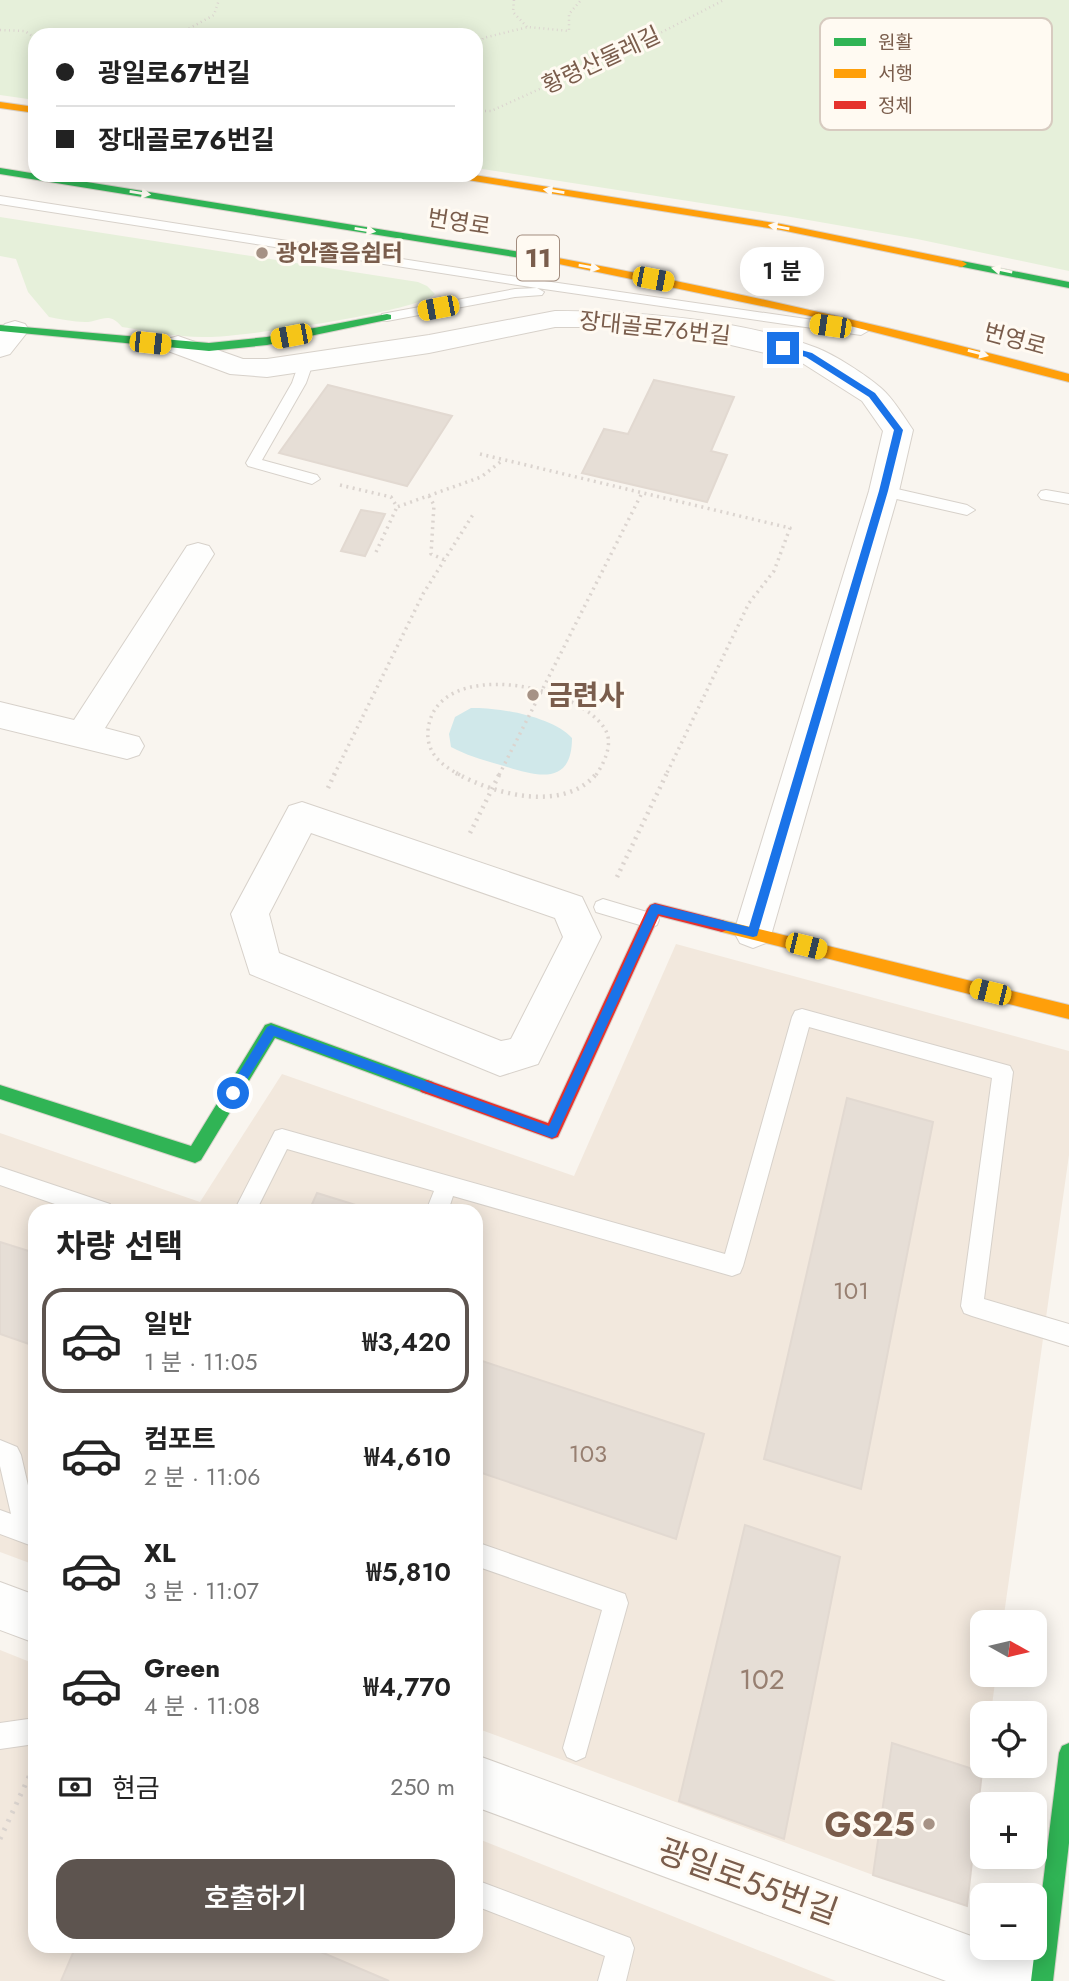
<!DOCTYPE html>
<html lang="ko">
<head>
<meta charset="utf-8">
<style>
	body { margin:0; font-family:Jost,"Noto Sans KR",sans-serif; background:#f2f2f2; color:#222; height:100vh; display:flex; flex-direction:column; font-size:26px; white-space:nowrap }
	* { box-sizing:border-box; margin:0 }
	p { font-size:23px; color:#767676 }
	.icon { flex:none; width:38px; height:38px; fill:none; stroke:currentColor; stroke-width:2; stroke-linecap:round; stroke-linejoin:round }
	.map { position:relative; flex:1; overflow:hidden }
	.details { position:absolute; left:28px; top:1204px; width:455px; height:749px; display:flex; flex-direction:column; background:#fff; border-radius:21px; box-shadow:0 4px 18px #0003 }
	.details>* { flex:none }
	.hud { position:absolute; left:28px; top:28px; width:455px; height:154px; border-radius:21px; box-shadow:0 4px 18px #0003; display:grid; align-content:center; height:154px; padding:0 28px; background:#fff }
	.needle { width:46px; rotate:98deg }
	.buttons { position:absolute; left:970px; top:1610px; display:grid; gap:14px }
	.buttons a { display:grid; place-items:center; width:77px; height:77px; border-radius:14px; background:#fff; box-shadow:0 4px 18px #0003; font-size:35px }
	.end { position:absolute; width:32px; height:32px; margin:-16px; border:9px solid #1a73e8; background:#fff; box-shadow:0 0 0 4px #fff }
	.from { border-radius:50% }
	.bubble { position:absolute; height:49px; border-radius:21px; background:#fff; box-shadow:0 4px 18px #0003; font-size:23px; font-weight:600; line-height:49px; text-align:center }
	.car { position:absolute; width:21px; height:42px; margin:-21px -10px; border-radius:9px; box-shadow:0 0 5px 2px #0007; background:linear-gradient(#f5c518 24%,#345 0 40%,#f5c518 0 76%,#345 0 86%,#f5c518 0) }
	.hud b { display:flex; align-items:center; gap:24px; height:66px; font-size:26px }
	.hud b+b { border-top:2px solid #e0e0e0 }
	.hud i { width:18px; height:18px; background:#222 }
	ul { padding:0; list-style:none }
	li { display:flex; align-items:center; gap:21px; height:105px; margin:0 14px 10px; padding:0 14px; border:4px solid transparent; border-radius:21px }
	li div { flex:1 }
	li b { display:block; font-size:26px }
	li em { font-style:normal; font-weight:600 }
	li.current { border-color:#5d544f }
	li>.icon { width:63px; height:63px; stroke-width:1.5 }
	h2 { padding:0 28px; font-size:32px; line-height:84px }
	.pay { display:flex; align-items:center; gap:18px; height:77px; padding:0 28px; font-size:26px }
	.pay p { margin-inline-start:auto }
	.primary-button { display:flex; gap:14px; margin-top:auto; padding:14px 28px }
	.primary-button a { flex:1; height:80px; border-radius:21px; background:#5d544f; color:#fff; font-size:28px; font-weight:600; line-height:80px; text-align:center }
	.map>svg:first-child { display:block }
	.residential { fill:#f2e8dd }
	.green { fill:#e6f0da }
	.water { fill:#d0e8ea }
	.building { fill:#e6ded6; stroke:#e2d9d1; stroke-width:2 }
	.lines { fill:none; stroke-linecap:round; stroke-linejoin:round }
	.lane-casing { stroke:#d7d1ca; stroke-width:2 }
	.street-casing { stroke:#d7d1ca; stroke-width:2 }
	.fast-casing { stroke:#d9d2cb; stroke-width:2 }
	.slow-casing { stroke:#d9d2cb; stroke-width:2 }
	.jam-casing { stroke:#d9d2cb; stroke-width:2 }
	.path-far3 { stroke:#dbd4cf; stroke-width:2.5; stroke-dasharray:1 3.5; stroke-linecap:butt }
	.path-far2 { stroke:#dbd4cf; stroke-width:3.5; stroke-dasharray:2 4.5; stroke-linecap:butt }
	.path-far1 { stroke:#dbd4cf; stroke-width:4.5; stroke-dasharray:2 5; stroke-linecap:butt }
	.path { stroke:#dbd4cf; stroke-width:5; stroke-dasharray:2.5 7; stroke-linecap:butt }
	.lane { fill:#fefefd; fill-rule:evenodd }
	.street { fill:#fefefd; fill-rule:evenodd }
	.fast { fill:#30b455; fill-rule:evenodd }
	.slow { fill:#ff9f0a; fill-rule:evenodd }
	.jam { fill:#e5322d; fill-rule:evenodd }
	.oneway { fill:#fffaf2 }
	.route { fill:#1a73e8 }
	.poi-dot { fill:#a69285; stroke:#fffaf2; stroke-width:2.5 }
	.labels { text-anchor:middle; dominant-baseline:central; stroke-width:6; stroke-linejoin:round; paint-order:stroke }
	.far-street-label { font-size:23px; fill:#7a5d4c; stroke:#fffaf2 }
	.far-poi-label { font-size:23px; font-weight:bold; fill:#7a5d4c; stroke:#fffaf2; text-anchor:start }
	.number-label { font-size:24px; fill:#977f71 }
	.shield { fill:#fffaf2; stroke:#a28c7e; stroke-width:2 }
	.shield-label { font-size:26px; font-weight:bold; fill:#7a5d4c }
	.poi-label { font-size:28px; font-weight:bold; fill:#7a5d4c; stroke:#fffaf2; text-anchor:start }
	.near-number-label { font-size:28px; fill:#977f71 }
	.near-poi-label { font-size:33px; font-weight:bold; fill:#7a5d4c; stroke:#fffaf2; text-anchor:end }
	.near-street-label { font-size:33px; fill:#7a5d4c; stroke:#fffaf2 }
	.key { fill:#fffaf2; stroke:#d7cbc0; stroke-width:2 }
	.key-label { font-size:19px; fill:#7a5d4c }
</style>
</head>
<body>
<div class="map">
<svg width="1069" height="1981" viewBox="0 0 1069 1981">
	<rect width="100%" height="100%" fill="#f9f5ef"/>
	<path class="residential" d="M676,944L1069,1051V1155L1003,1622H982V1675H996L991,1713H982L983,1766L967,1906L873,1875L476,1728V1211H35V1565L0,1552V1133L200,1202L282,1074L574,1176Z
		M0,1650L35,1664V1946H476V1838L836,1981H0Z"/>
	<path class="green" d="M0,0H1069V271L917,239L791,217L476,168V35H35V100L0,95Z
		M0,217L418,282L427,286L435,294C417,312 241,337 208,337C180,338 150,331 122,327C109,310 100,322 85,322C73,322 61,319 49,317L28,292L16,259L0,256Z"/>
	<path class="water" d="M471,708C499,707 553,717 572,738C572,787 536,776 504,766C486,761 468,756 451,747L449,734L455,717Z"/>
	<path class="building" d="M654,380L734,397L711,451L727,455L707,502L582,473L604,429L628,434Z
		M328,385L452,416L407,486L279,453Z
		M361,510L385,514L365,556L341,551Z
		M847,1098L933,1122L861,1489L764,1459Z
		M317,1193L375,1211H309Z
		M0,1242L35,1253V1346L0,1334Z
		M476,1359L704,1434L676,1539L476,1471Z
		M745,1525L840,1557L784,1839L679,1801Z
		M892,1743L982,1772L967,1906L873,1875Z
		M76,1946H307L389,1981H61Z"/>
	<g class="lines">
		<g class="lane-casing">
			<path id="lane" d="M0,196L517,277L861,327L868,331L861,335L537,288L544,292L542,295L515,297L387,321L382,320V314L515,289L537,288L0,204Z
				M306,359L313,363L306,383L262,460L317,475L320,479L312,484L248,466L246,463L292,383L299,363Z
				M884,486L967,505L975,510L967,515L879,495L876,491L879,487Z
				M1046,490L1069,494V504L1041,499L1038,495L1041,491Z
				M603,899L657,915L659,920L657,925L650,928L596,912L594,907L596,902Z
				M802,1009L1010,1066L1013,1072L984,1299L1069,1324V1346L972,1316L964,1313L961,1306L992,1078L809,1027L743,1266L740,1273L732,1276L453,1196L448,1211H426L434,1191L287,1149L256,1211H234L275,1131L282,1129L725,1254L792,1017L795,1011Z
				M0,1167L110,1204L114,1211H75L0,1185Z
				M0,1440L17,1447L21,1455L35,1516V1547L0,1534V1510L11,1514L0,1466Z
				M476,1542L625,1594L628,1603L585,1757L576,1761L567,1757L563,1748L602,1610L476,1566Z
				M35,1718V1744L0,1749V1723Z
				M476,1880L630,1938L634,1948L626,1981H598L605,1956L476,1906Z"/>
		</g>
		<g class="street-casing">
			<path id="street" d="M555,311C636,311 741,319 817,348C835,355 866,375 881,388C893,398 904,417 913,430L899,491L772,932L766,943L753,948L740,943L734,932L869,491L883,431L862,401L799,361L688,335L606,327H555L429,353L267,377L230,374L168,351L164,345L168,339L178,336L243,359H267L429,335Z
				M15,321L25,324L29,330L10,354L0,357V330L5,324Z
				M198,543L209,546L214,554L105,728L139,737L144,746L139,755L127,759L0,728V702L74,720L187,546Z
				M302,802L582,897L601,937L538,1064L500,1076L250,974L231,914L289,806ZM311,833L555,918L563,937L511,1039L501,1041L279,953L269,914Z
				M0,1582L35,1595V1643L0,1630Z
				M476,1755L982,1940V1948C1004,1948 1019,1953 1039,1962L1047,1981H946L476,1807Z"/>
		</g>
		<g class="fast-casing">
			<path id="fast" d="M0,168L558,258L563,261L558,264L0,174Z
				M962,261L1069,282V288L958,266V262Z
				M387,314L391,315V319L267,345L209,351L0,331V325L209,343L267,337Z
				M271,1023L433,1082L435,1087L433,1092L427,1094L275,1038L201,1160L195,1163L0,1099V1085L191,1146L265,1025Z
				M1069,1743V1843L1053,1981H1031L1059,1753L1062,1746Z"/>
		</g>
		<g class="slow-casing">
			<path id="slow" d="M0,102L35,107V113L0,108Z
				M450,175H474L781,224L962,261L967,264L962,267L781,230L455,178Z
				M558,258C730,290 900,329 1069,374V382L815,317L554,263V259Z
				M722,920L1069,1005V1019L722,932L717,930L714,926L717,922Z"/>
		</g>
		<g class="jam-casing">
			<path id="jam" d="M655,903L722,920L727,922L730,926L727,930L722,932L659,916L558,1137L552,1139L421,1092L419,1087L421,1082L427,1080L548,1123L647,909L650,905Z"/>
		</g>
		<path class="path-far3" d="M514,0L513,12L527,27
			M0,30L25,31L35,38
			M177,35L214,15L219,0
			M476,51L483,38L528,27L569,31V14L581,0
			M476,67V74
			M476,111H491L637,45L724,0"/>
		<path class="path-far2" d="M480,454L790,528L774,571L749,603L666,775
			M340,485L391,497L397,507L481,477L503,460
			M429,496L434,505L431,554L445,560
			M376,552L397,507
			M334,775L423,594L474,513
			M460,775C441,765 426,753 428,730C436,655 582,685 606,731C613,745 604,763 596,775
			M499,775L642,493"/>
		<path class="path-far1" d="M456,773C495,795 565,813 597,773
			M328,788L335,773
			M470,833L500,773
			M617,877L667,773"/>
		<path class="path" d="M0,1839L33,1768"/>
		<use href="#lane" class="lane"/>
		<use href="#street" class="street"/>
		<use href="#fast" class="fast"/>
		<use href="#slow" class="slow"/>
		<use href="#jam" class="jam"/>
	</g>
	<defs><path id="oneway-solid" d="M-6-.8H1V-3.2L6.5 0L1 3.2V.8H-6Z" transform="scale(1.75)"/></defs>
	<g class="oneway">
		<use href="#oneway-solid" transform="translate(554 191) rotate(-171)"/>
		<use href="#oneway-solid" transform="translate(140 193) rotate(9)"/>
		<use href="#oneway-solid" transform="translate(779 227) rotate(-170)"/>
		<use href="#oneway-solid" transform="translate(365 230) rotate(9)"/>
		<use href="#oneway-solid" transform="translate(589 267) rotate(10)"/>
		<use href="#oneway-solid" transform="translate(1002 270) rotate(-168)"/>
		<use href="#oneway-solid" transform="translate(978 353) rotate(15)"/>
	</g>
	<path class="route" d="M783,345L812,353L875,393L903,430L888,491L757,936L753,937L658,914L556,1136L552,1138L274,1036L237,1096H229V1089L267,1027L271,1025L549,1126L651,905L655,904L749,927L879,491L894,430L869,397L806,357L780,350Z"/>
	<g class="poi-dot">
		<circle cx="262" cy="253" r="7"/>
		<circle cx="533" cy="695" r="7"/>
		<circle cx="929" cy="1824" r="7"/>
	</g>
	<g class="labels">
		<g class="far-street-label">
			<text transform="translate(601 60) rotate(-25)">황령산둘레길</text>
			<text transform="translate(459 222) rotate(9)">번영로</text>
			<text transform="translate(655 328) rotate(6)">장대골로76번길</text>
			<text transform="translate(1015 339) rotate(15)">번영로</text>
		</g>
		<g class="far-poi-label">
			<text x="276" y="253">광안졸음쉼터</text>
		</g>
		<g class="number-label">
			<text x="851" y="1290">101</text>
			<text x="588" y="1453">103</text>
		</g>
		<rect class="shield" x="517" y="235.5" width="42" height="45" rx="5"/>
		<g class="shield-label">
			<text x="538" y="258">11</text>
		</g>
		<g class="poi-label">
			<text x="547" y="695">금련사</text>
		</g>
		<g class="near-number-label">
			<text x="762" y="1679">102</text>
		</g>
		<g class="near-poi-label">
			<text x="915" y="1824">GS25</text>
		</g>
		<g class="near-street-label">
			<text transform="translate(748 1881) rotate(20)">광일로55번길</text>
		</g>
	</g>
	<rect x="820" y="18" width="232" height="112" rx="10" class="key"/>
	<rect x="834" y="38" width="32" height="8" fill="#30b455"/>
	<rect x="834" y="69" width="32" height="9" fill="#ff9f0a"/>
	<rect x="834" y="101" width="32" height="8" fill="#e5322d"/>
	<g class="key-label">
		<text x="878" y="49">원활</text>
		<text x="878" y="80">서행</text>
		<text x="878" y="112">정체</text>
	</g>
</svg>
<div class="buttons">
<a><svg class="needle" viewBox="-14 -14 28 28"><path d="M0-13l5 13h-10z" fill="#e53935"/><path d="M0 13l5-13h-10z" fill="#767676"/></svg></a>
<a><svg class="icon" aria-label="locate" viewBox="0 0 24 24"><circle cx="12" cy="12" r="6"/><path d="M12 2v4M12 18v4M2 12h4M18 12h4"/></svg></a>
<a>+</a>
<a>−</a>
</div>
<i class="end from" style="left:233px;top:1093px"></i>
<i class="end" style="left:783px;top:348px"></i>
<div class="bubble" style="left:740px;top:247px;width:84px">1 분</div>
<i class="car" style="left:653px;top:279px;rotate:101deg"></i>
<i class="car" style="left:438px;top:308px;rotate:259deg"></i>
<i class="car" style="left:830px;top:326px;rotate:278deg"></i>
<i class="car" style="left:291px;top:336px;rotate:259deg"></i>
<i class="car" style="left:150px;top:343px;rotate:96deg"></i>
<i class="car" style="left:806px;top:946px;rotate:104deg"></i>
<i class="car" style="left:990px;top:992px;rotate:284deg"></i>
<div class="hud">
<b><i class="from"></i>광일로67번길</b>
<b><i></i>장대골로76번길</b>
</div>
<section class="details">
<h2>차량 선택</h2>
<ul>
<li class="current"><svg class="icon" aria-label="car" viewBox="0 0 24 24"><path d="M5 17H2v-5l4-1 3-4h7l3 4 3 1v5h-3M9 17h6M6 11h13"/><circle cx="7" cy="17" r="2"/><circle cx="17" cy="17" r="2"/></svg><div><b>일반</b><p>1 분 · 11:05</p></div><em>₩3,420</em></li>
<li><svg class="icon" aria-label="car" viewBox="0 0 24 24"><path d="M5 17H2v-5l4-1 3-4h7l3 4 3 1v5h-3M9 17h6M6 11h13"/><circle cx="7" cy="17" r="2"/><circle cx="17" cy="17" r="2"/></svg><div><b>컴포트</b><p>2 분 · 11:06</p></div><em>₩4,610</em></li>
<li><svg class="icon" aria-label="car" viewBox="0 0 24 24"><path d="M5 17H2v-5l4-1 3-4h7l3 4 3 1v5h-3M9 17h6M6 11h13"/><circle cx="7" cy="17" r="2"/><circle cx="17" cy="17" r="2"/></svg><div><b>XL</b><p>3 분 · 11:07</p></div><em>₩5,810</em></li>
<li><svg class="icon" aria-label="car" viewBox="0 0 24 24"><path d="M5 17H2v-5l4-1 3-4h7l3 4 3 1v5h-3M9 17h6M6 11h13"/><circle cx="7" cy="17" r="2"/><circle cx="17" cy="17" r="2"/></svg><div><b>Green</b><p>4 분 · 11:08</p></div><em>₩4,770</em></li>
</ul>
<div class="pay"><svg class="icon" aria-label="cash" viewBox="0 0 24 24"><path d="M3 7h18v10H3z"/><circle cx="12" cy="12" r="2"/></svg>현금<p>250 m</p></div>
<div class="primary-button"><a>호출하기</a></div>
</section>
</div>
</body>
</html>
